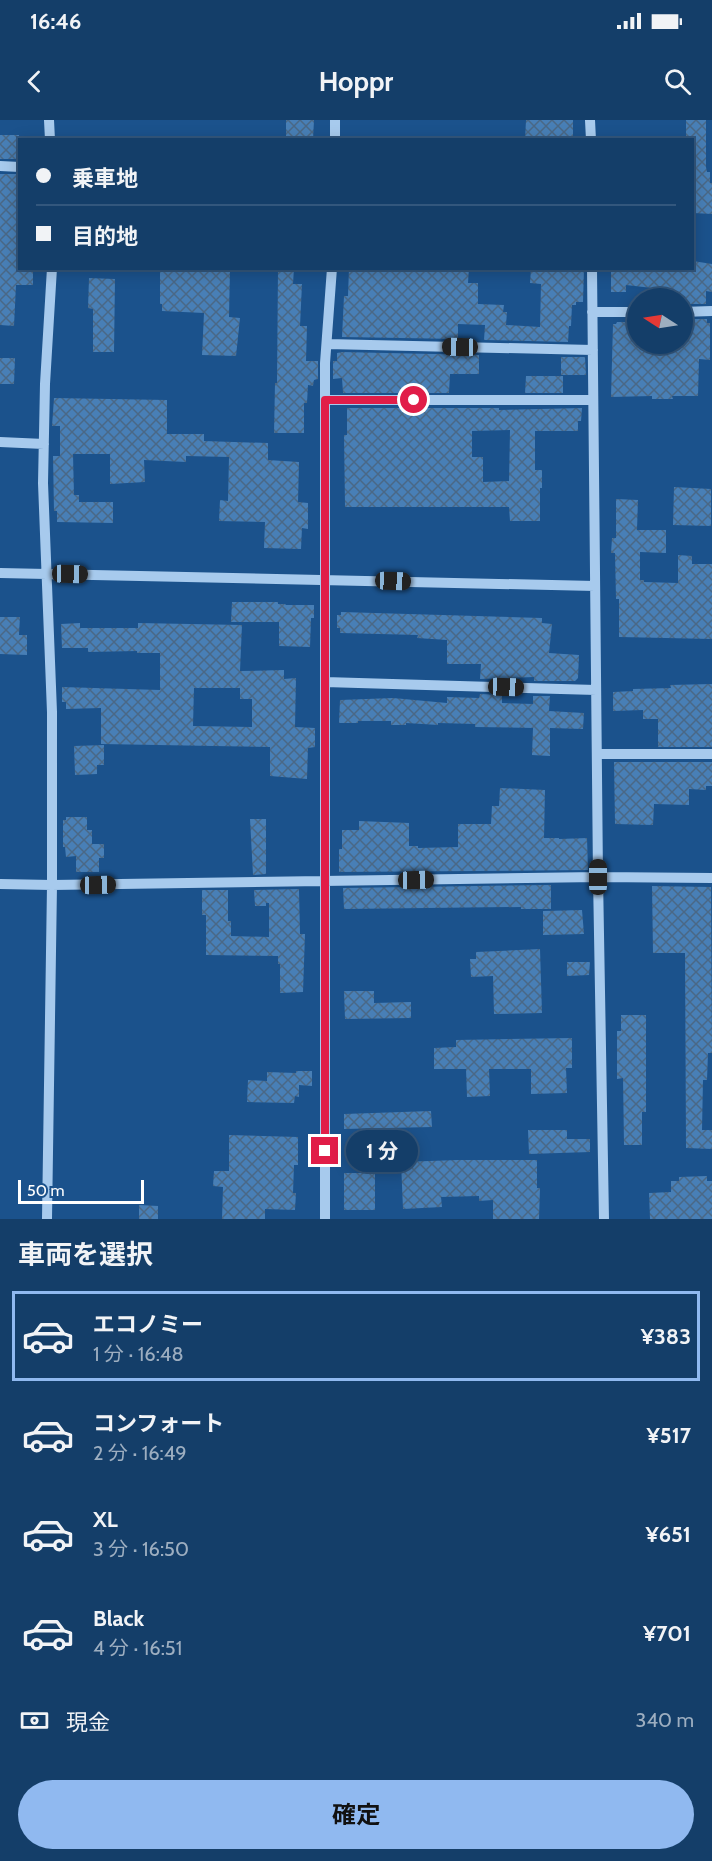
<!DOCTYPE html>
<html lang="ja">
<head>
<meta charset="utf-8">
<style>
	body { margin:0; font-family:Cabin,"Noto Sans JP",sans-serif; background:#214971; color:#f1f3f6; height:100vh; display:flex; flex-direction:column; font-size:22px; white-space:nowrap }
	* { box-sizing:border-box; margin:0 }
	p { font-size:20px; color:#9daec0 }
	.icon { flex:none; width:33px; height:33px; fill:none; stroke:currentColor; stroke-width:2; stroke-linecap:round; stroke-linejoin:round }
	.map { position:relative; height:1099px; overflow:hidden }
	.sheet { display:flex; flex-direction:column; background:#143e69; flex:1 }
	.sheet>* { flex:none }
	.hud { position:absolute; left:18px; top:18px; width:676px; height:132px; border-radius:0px; box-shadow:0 3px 15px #0003,0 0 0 2px #33577d; display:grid; align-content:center; height:132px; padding:0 18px; background:#143e69 }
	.needle { width:39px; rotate:282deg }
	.tools { position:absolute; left:627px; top:168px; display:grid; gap:12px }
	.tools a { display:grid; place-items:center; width:66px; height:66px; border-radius:50%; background:#143e69; box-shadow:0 3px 15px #0003,0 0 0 2px #33577d; font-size:30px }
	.scale { position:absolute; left:18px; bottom:15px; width:126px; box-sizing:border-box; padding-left:6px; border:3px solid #fff; border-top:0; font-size:16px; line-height:21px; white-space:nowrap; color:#fff; -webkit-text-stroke:4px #1b528c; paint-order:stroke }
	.end { position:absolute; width:27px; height:27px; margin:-14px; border:8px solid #e11d48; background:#fff; box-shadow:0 0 0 3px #fff }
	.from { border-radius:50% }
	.bubble { position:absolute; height:42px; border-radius:21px; background:#143e69; box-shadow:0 3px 15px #0003,0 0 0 2px #33577d; font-size:20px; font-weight:700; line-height:42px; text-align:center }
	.car { position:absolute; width:18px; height:36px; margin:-18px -9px; border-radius:8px; box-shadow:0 0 4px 2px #0007; background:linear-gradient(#222 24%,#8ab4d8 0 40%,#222 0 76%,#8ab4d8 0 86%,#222 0) }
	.hud b { display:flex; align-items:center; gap:21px; height:57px; font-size:22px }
	.hud b+b { border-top:2px solid #33577d }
	.hud i { width:15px; height:15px; background:#f1f3f6 }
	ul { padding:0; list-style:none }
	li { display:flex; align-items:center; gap:18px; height:90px; margin:0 12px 9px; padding:0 6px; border:3px solid transparent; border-radius:0px }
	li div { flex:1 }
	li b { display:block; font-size:22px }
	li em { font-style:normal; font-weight:700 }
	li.current { border-color:#90b9f0 }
	li>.icon { width:54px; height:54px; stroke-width:1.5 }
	h2 { padding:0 18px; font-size:27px; line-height:72px }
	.pay { display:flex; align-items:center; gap:15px; height:66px; padding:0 18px; font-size:22px }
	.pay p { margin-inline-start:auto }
	.primary-button { display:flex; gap:12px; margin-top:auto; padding:12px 18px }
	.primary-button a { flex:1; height:69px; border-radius:36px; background:#90b9f0; color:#111; font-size:24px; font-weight:700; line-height:69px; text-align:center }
	.status { display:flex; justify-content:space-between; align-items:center; height:42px; padding:0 30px; background:#143e69; direction:ltr }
	.status svg { height:16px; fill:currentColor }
	header { display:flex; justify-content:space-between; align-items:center; height:78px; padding:0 18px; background:#143e69; font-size:27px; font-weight:700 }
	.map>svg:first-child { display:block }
	.building { fill:url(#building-cross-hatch); fill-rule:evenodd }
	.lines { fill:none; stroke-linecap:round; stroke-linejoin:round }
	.minor { stroke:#a7caed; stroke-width:10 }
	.route { stroke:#e11d48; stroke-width:8 }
</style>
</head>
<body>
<div class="status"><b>16:46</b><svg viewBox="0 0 49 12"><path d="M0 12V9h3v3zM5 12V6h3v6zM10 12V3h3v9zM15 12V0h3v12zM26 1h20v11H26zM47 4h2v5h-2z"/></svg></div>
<header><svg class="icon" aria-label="back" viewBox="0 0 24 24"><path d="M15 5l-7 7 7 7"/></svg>Hoppr<svg class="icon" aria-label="search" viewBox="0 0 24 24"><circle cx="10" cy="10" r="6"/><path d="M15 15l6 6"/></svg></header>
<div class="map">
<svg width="712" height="1099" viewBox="0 0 712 1099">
	<defs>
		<pattern id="building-cross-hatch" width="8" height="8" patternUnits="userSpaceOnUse" patternTransform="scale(1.5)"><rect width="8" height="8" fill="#487fb6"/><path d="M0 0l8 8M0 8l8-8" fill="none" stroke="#4a6886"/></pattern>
	</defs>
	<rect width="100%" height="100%" fill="#1b528c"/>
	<path class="building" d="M286,0H314L313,20H286Z
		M526,0H573V20H525Z
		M686,0H706V47L707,52H710V63H712V94L693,93V20H686Z
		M0,15H19V39H0Z
		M0,54H20V88H17L18,135H20V148H33V165H16L14,206L0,205Z
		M693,141L712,144V172L706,171V184H682V178H660L661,169L626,165V172H611V148H693Z
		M278,148H294L293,164H302L300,206H307L306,241H318V259L314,260L313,266L308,265L307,283H304V313H274L275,263H277Z
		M349,148H469L468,163H478V184L504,185L503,192H507L506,205L540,207L541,164L530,163L531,148L584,149L583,182H576V185H572L571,206H569L568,222L484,220L485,205L458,204V219L342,217L344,176H348Z
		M160,150L230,151L229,197L240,198L236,236L202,235L204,193L162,191V184H160Z
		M89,158L115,159L114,232H93V189L88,188Z
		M682,199H707V203H710V240L699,239L698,276H672L673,279H652V276L611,277L613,204H616L617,202H638V224H682Z
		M342,232L479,235V254H450L449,273H343L342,258L333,259V241H337V233Z
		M561,237H585L586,255H561Z
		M0,238H15L14,264H0Z
		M526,256H563V273H525Z
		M54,278L167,280V314H204V321L268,323V340L299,342L298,382L308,383V409L302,408L301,429L264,428L265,402L219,401L220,380L228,381L229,337L186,336V342L144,340L145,362L110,364V334H73L74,375H79V382H113V403L57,402V391H54L53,336H60V306H52Z
		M347,288H499V290L582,288L581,301H578V311H535V350H542V368H540V401H510L509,387H345L344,315H347ZM510,310L509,361L483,362V337H472V311Z
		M674,367L711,369V406L673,405Z
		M616,379L638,380L637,410H666V433L640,432V460H644V462L678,463V435L692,436V444H712V519L619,517V479H616L615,433H611L612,418H616Z
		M232,482H278V484H285L286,485H314V498H311L310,527L279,526V502H231Z
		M341,492L542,498V503L552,504L549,533L579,535L578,558L575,561H534V557L480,559L481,544H447V520L417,518L418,515L340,513V508H337V495H341Z
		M0,497H20L19,515H27V535L0,534Z
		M80,503V508H138V503L242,505L240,551L284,550V559L296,558L295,607L315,608V627L308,628L307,659L270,656V627L101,624V588L66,589V582H62V567L160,570V533H137V531L88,532V528H62L61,504ZM194,568H240V579H252V607L193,606Z
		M712,564V627H658V599H643V590L613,591V572L633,571V569L671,568L670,565Z
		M480,574L502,575V583L533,584V576H550L549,591L584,593L583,609L550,608V636L532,635L533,608L475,607V604L438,603V605L406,603V605H391V601H358V603H339L340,580L393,578L447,583V577L479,578Z
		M104,625V645H97V654L75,655L74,626Z
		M614,642H712V666H706V670L689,669V685L654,684L653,705L615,704Z
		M500,668L545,670L544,718H559V719L587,718L588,750L339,752V729H342V710H359V701L409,703V726H418V728L458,727V704H491L492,686H499Z
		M66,697H87V710H92V724H104V738H99V752H76V736L66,737L65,727H63V700H66Z
		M250,699H266V754L253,755Z
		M551,765V789H521V787L344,789L343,768Z
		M652,766L711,767L712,933H708L707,960H703L702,1010H712V1029L686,1028L685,833H653Z
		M299,769L300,814H305L303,872L280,873V844H278V836L206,835V795H202V770H228V801H231V816L269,817V783H266V786H255L254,770Z
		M582,790L584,814L543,815V791Z
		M540,829L542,893L494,894L493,856L471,857L470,839H476V832Z
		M567,842H590L589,855L567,856Z
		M344,871H374V883L411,882V898L345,899Z
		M621,895H646V992H642V1025H624L623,958L617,959V911H621Z
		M572,918V948H566L567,973L531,974V949H489L490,976L467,977L466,949H434V928L456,927V920Z
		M296,951H312V966L299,965V977L295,976L294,983L247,982L248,960L267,961V952L296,953Z
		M431,991L432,1007L344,1009V994Z
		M528,1010H567V1019H590V1032L529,1034Z
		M229,1015L298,1017V1045H294L293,1073H296L295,1090L265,1089V1099H222L223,1067L213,1066L214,1051H229Z
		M457,1040H537V1068H540L539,1099H493V1080L479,1081V1076L441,1077L442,1087L403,1089L401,1042Z
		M344,1053H375V1090H344Z
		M707,1056V1061H712V1099H650L649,1073L671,1072V1061H679V1057Z
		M139,1085L158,1086V1099H139Z"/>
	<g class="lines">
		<path class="minor" d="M49,0L50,20
			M590,0L591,20
			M335,20V0
			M0,46L20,47
			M592,148L598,757L604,1099
			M592,192H638
			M682,192L712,191
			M327,224L593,230
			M325,280H593
			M0,322L44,324
			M0,453L595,466
			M325,562L596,570
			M597,634H712
			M0,764L52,765L598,757L712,758
			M47,1099L52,765V592L43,363L45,264L52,148
			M325,1099V243L332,148"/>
	</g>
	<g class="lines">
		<path class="route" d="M325,1031V280H414"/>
	</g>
</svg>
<div class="tools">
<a><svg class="needle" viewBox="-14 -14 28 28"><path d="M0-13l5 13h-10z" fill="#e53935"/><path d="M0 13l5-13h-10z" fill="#9daec0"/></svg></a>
</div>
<div class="scale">50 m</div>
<i class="end from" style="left:414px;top:280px"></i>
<i class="end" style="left:325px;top:1031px"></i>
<div class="bubble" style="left:346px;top:1010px;width:72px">1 分</div>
<i class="car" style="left:460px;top:227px;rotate:271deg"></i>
<i class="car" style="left:70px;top:454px;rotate:91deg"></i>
<i class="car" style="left:393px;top:461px;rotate:92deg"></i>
<i class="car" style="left:506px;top:567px;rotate:92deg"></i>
<i class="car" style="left:598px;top:757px;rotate:0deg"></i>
<i class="car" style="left:416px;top:760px;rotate:89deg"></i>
<i class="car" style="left:98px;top:765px;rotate:89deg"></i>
<div class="hud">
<b><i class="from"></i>乗車地</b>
<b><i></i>目的地</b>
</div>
</div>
<section class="sheet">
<h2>車両を選択</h2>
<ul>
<li class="current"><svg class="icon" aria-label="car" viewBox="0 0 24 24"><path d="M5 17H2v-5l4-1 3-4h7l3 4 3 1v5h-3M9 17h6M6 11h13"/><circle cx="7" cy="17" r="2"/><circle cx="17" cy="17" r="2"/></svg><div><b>エコノミー</b><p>1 分 · 16:48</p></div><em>¥383</em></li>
<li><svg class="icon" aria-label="car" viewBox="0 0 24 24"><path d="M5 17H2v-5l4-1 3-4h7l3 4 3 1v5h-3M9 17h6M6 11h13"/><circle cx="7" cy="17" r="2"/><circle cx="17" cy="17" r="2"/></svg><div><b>コンフォート</b><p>2 分 · 16:49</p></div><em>¥517</em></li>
<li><svg class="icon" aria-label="car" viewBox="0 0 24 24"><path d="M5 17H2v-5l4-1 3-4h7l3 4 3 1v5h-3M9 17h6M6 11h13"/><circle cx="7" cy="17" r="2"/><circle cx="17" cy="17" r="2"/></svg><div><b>XL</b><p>3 分 · 16:50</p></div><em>¥651</em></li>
<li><svg class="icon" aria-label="car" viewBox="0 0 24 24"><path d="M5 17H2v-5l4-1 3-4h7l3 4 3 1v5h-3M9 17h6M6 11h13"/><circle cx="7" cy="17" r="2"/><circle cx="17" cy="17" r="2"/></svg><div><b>Black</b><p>4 分 · 16:51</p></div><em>¥701</em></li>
</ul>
<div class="pay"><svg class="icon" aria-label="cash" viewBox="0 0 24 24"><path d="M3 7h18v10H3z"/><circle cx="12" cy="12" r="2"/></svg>現金<p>340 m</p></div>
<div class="primary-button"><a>確定</a></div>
</section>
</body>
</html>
